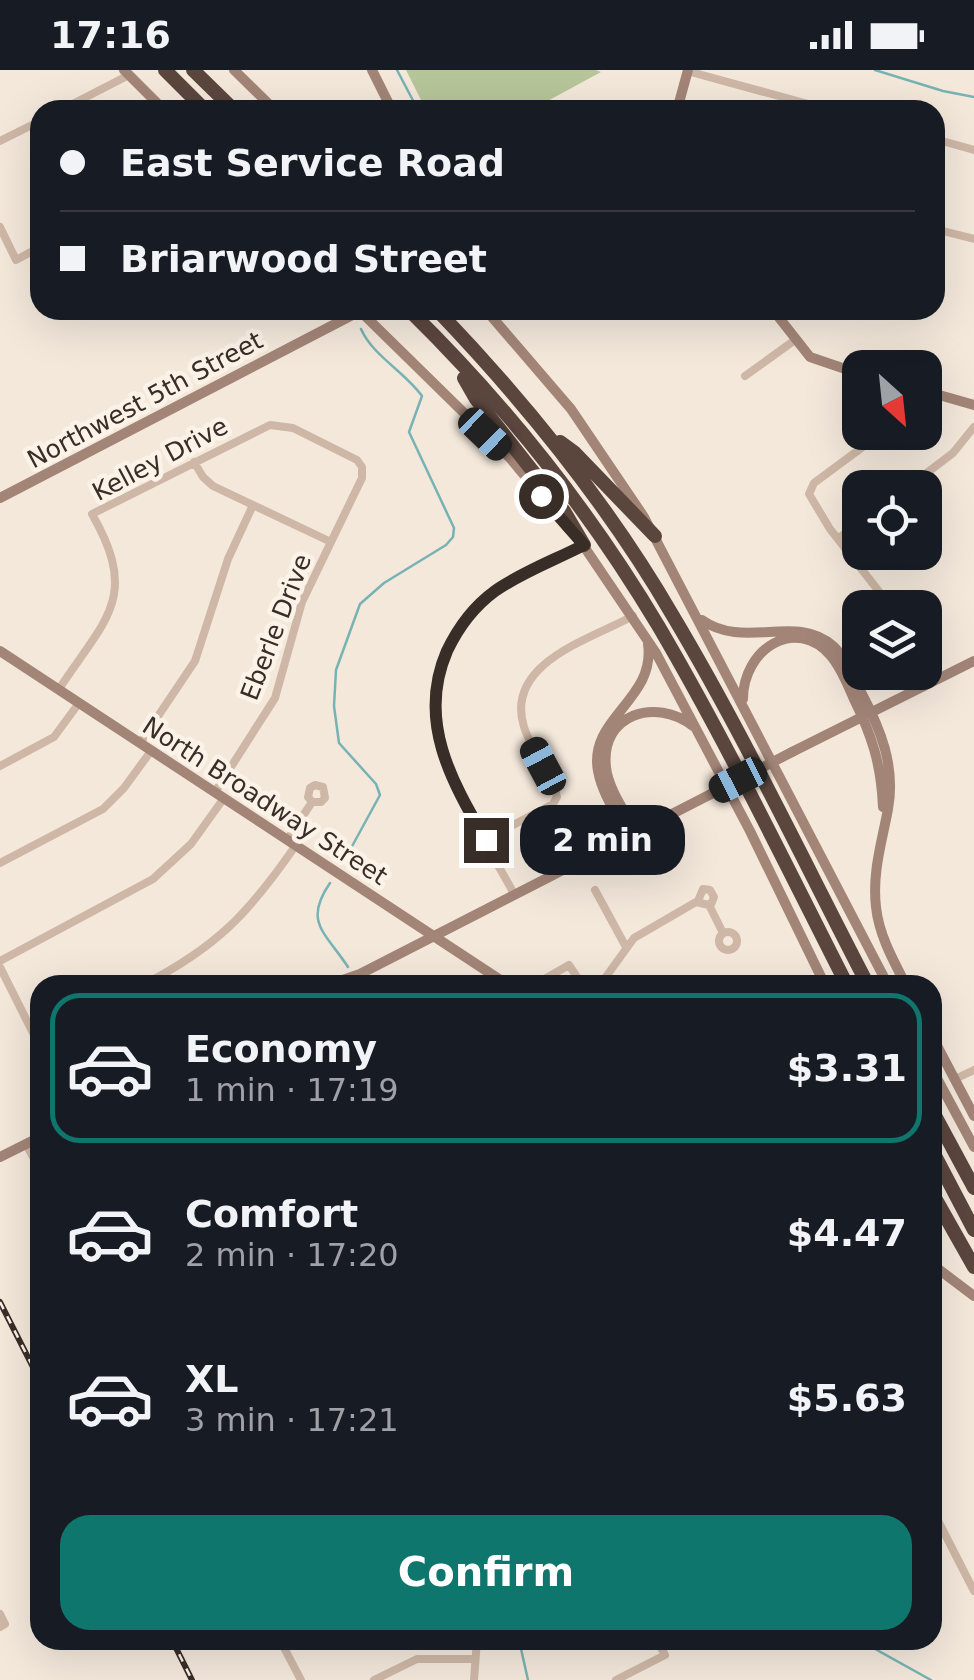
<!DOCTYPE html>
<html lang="en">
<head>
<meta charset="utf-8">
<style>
	body { margin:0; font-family:"DejaVu Sans",sans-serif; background:#242831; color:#f1f3f6; height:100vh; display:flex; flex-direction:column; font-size:38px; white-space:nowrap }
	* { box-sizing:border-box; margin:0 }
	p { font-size:32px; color:#9ea1a6 }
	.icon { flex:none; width:55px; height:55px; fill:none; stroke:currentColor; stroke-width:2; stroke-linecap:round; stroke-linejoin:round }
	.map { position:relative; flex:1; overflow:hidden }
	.sheet { position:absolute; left:30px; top:905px; width:912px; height:675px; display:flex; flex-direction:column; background:#171b24; border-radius:30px; box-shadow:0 10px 40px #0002 }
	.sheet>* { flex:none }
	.hud { position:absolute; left:30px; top:30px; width:915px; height:220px; border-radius:30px; box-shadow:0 10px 40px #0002; display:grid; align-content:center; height:220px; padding:0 30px; background:#171b24 }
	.needle { width:65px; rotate:153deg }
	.buttons { position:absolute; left:842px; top:280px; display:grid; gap:20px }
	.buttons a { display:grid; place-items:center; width:100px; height:100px; border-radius:20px; background:#171b24; box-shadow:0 10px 40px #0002; font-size:50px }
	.end { position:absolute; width:45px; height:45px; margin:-22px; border:12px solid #392d27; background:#fff; box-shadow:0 0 0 5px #fff }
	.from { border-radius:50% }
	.bubble { position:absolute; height:70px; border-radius:30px; background:#171b24; box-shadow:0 10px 40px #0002; font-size:32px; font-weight:700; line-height:70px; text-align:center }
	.car { position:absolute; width:30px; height:60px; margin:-30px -15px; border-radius:12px; box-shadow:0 0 8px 2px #0007; background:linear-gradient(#222 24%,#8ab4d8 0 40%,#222 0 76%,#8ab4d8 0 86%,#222 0) }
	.hud b { display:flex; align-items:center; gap:35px; height:95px; font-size:38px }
	.hud b+b { border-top:2px solid #363941 }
	.hud i { width:25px; height:25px; background:#f1f3f6 }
	ul { padding:18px 0 0; list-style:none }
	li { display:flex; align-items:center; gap:30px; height:150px; margin:0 20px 15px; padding:0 10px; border:5px solid transparent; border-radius:30px }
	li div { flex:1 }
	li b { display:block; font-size:38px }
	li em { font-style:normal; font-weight:700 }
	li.on { border-color:#0f766e }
	li>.icon { width:90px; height:90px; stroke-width:1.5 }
	.action { display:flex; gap:20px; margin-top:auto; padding:20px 30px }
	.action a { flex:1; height:115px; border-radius:30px; background:#0f766e; color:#fff; font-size:40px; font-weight:700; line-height:115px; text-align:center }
	.status { display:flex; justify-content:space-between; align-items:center; height:70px; padding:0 50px; background:#171b24; direction:ltr }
	.status svg { height:28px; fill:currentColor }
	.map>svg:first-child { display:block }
	.green { fill:#b7c59a }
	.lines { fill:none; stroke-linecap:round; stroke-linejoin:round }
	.stream { stroke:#77b3b4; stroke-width:2.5 }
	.street { stroke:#ceb7a6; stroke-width:8 }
	.secondary { stroke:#a28577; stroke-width:10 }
	.highway { stroke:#5b463e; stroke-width:14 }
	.rail-casing { stroke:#392d27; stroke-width:6 }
	.rail { stroke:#fbf2e8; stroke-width:2.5; stroke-dasharray:8; stroke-linecap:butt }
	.secondary-bridge { stroke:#a28577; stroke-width:10 }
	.route { stroke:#392d27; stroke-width:12 }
	.labels { text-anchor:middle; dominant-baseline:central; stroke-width:9; stroke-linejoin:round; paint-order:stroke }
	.street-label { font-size:25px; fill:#392d27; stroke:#fbf2e8 }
</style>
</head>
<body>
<div class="status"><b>17:16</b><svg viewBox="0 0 49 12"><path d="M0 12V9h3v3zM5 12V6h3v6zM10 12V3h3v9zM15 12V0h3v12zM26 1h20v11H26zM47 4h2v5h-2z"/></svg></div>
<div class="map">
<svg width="974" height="1610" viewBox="0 0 974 1610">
	<rect width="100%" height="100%" fill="#f4e8db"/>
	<path class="green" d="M406,0H596L601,2L531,40H426Z"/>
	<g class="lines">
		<path class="stream" d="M397,0L418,40
			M875,0L943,21L974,27
			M344,791L380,725L376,714L339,673L334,636L336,600L360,534L384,513L446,475L453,467L454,458L409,362L422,326C404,301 373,286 361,259
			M330,813C303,852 325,862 348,897
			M519,1570L528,1610
			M859,1570L931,1610"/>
		<path class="street" d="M687,1L830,40
			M61,40L129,5
			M935,69L974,80
			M0,71L40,51
			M0,157L16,190L40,177
			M935,159L974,169
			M745,306L795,270
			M883,362L814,413L809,424L830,459L892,538
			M194,392L203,407L213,416L331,472
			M907,418L953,383L974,357
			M839,468L860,452
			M925,581L940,608
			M59,619C105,549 140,528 92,444L270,355L293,358L357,390L362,397V408L302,532L275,628L215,722
			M140,673L195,591L228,489L253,435
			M0,696L54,667L79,633
			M287,770L312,732H321L325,728L323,717L315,715L310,718L308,727L312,732
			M485,770L553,734L557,727C552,701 531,681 524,657C504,593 591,569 633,546
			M0,793L103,739L124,718L151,681
			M595,820L626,877
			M514,824C475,750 408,669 447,582C458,558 473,538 494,522C521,503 554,490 583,475
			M698,831L703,819L710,820L714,827L710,837
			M719 871a9 9 0 1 1 18 0a9 9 0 1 1-18 0Z
			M0,891L153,809L191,774L224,728
			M0,897L40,977
			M143,915C217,877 249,843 296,775
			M534,915L569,895L579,910L594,915
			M600,915L634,868L696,832L709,835L723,863
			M955,1009L974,1000
			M26,1074L40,1100
			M932,1439L974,1521
			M0,1544L5,1554L0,1557
			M280,1570L301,1610
			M374,1610L417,1589H475
			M474,1610L477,1570
			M616,1610L665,1585L657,1570"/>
		<path class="secondary" d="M124,0L164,40
			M234,0L275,40
			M372,0L392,40
			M677,40L688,0
			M359,240L510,388L569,459
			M486,240L571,339L644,447L888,915
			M773,240L810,287L860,304
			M925,321L974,335
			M0,428L362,240
			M581,472L656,583L750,761L825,915
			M702,550C744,580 797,543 833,576C846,588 853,606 861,622C880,658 896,696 888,739C882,772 872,802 876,837C879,865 893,890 906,915
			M0,581L508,915
			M743,629C743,579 796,545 831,586C841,598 847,613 853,627C872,666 881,693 883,737
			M792,682L974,591
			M636,762C626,743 608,719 606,697C600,644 656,627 693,656
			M628,766C618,746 602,724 598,701C588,648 656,630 648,574
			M328,915L360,904L711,724
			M932,966L974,1046
			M932,999L974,1077
			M0,1087L40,1067
			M933,1195L974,1226
			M936,1197V1133"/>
		<path class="highway" d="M165,0L205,40
			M193,0L234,40
			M409,240C505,334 591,443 659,557C727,673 786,795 847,915
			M437,240C526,333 608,434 673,546C744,665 804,792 868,915
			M464,308L476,329L564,441L584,475
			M560,372L575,383L655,466
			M932,1040L974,1118
			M932,1080L974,1160
			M935,1128L974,1197"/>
		<g class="rail-casing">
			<path id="rail" d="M0,1232L40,1311
				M172,1570L192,1610"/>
		</g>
		<use href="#rail" class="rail"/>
		<path class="secondary-bridge" d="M711,724L792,682"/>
	</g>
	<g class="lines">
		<path class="route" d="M486,770C451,711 417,650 447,581C458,558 473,537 495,521C522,502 555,490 584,475L541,426"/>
	</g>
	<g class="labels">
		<g class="street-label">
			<text transform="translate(145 330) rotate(-28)">Northwest 5th Street</text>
			<text transform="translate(160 389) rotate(-28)">Kelley Drive</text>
			<text transform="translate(276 557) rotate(-69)">Eberle Drive</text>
			<text transform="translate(265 731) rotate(33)">North Broadway Street</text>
		</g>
	</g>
</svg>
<div class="buttons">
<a><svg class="needle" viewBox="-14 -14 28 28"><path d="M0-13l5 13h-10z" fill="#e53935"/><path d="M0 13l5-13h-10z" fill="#9ea1a6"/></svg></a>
<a><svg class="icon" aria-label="locate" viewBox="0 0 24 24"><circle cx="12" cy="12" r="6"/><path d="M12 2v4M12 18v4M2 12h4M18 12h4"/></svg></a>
<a><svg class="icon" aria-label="layers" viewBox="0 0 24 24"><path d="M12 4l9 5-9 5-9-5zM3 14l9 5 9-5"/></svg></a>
</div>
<i class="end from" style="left:541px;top:426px"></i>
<i class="end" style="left:486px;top:770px"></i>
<div class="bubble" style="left:520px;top:735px;width:165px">2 min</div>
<i class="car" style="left:485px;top:364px;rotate:134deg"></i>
<i class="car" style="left:543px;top:696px;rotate:332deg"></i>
<i class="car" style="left:738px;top:710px;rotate:243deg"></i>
<div class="hud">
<b><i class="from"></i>East Service Road</b>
<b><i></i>Briarwood Street</b>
</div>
<section class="sheet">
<ul>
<li class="on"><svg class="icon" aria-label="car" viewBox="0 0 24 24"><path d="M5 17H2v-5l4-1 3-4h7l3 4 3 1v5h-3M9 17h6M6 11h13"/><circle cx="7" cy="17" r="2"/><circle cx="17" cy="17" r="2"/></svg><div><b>Economy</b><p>1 min · 17:19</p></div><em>$3.31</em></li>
<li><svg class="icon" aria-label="car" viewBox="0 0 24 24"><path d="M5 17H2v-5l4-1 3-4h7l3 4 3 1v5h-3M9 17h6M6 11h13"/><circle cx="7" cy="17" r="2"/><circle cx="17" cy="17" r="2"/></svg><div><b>Comfort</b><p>2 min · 17:20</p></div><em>$4.47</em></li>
<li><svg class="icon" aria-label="car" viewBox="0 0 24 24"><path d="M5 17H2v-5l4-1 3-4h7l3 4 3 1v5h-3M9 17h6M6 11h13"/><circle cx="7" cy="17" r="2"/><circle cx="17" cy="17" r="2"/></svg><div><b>XL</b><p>3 min · 17:21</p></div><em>$5.63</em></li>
</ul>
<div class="action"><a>Confirm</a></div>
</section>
</div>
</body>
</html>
